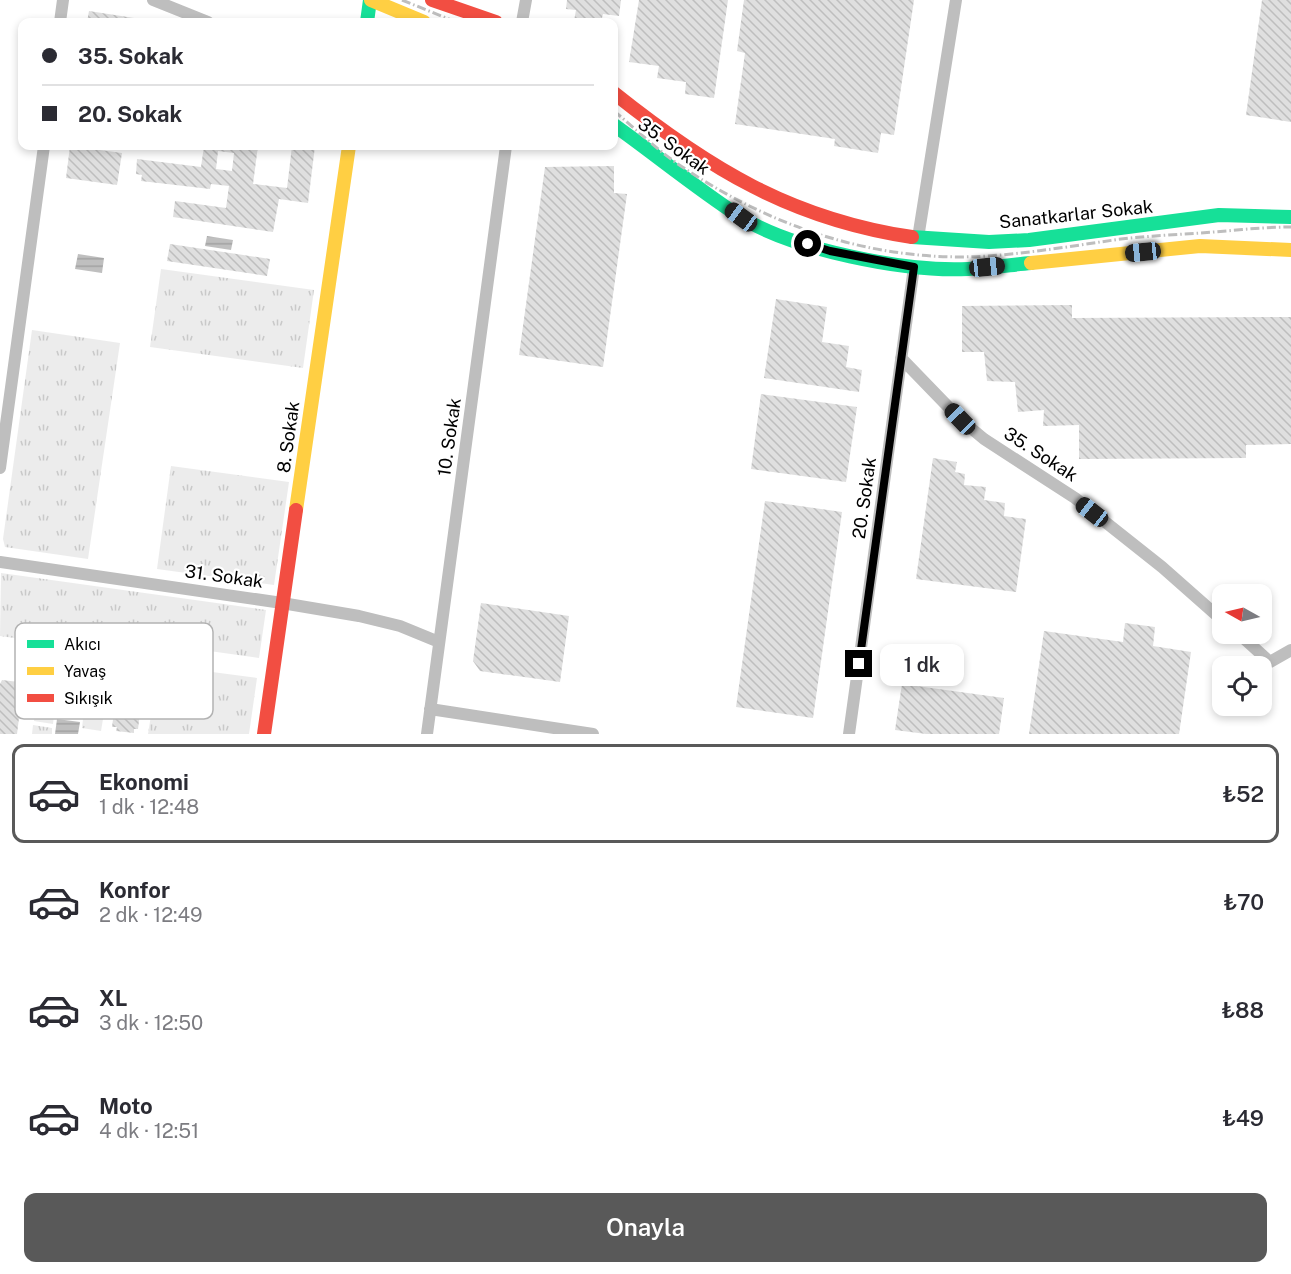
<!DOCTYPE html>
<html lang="tr">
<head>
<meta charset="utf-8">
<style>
	body { margin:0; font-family:"Public Sans",sans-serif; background:#f2f2f3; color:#2b2b33; height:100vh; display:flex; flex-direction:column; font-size:22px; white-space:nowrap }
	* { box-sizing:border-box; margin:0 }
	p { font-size:20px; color:#7c7c81 }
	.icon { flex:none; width:33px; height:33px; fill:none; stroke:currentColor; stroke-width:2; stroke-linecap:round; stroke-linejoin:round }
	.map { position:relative; height:734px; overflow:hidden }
	.side { display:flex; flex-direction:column; background:#fff; flex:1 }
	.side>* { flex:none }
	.banner { position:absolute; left:18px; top:18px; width:600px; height:132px; border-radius:12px; box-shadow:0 3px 9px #0003; display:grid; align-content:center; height:132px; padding:0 24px; background:#fff }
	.needle { width:39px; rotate:278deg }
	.buttons { position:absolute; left:1212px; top:584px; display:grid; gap:12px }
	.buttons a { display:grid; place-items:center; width:60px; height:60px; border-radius:12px; background:#fff; box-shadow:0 3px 9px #0003; font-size:30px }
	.end { position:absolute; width:27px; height:27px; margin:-14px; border:8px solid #000; background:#fff; box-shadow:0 0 0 3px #fff }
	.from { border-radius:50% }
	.bubble { position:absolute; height:42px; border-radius:12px; background:#fff; box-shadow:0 3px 9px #0003; font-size:20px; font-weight:600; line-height:42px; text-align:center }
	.car { position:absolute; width:18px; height:36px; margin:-18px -9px; border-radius:8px; box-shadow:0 0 4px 2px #0007; background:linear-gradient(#222 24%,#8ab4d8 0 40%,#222 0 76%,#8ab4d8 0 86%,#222 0) }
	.banner b { display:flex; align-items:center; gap:21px; height:57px; font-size:22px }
	.banner b+b { border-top:2px solid #e1e1e2 }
	.banner i { width:15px; height:15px; background:#2b2b33 }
	ul { padding:10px 0 0; list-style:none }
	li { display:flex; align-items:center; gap:18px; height:99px; margin:0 12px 9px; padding:0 12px; border:3px solid transparent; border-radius:12px }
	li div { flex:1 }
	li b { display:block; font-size:22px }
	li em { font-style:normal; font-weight:600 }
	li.on { border-color:#595959 }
	li>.icon { width:54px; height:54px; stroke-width:1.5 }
	.primary-button { display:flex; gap:12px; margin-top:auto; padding:12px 24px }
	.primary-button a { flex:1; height:69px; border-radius:12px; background:#595959; color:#fff; font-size:24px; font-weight:600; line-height:69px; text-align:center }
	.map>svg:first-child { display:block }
	.grass { fill:url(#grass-tufts) }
	.water { fill:url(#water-rules) }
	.building { fill:url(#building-back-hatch); fill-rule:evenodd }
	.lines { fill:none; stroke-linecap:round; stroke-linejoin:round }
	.street { stroke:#bebebe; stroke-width:12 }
	.fast { stroke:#16e098; stroke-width:14 }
	.slow { stroke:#ffcf43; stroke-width:14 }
	.jam { stroke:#f24e42; stroke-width:14 }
	.rail { stroke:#bebebe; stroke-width:3; stroke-dasharray:9 3 1.5 3; stroke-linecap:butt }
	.route { stroke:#000; stroke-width:8 }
	.labels { text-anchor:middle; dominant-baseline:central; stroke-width:4.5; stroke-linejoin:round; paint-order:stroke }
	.street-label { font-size:18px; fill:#000; stroke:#fff }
	.key { fill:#fff; stroke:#b2b2b2; stroke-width:1.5 }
	.key-label { font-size:16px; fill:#000 }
</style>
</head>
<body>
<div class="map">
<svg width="1291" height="734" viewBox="0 0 1291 734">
	<defs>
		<pattern id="grass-tufts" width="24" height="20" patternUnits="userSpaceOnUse" patternTransform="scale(1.5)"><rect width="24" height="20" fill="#ececec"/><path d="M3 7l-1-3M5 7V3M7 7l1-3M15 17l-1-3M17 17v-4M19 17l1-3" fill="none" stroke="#c9c9c9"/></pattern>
		<pattern id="water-rules" width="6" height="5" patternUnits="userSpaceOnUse" patternTransform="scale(1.5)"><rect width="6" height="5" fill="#bfbfbf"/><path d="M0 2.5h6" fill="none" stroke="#a2a2a2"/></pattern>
		<pattern id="building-back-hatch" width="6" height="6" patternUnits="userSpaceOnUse" patternTransform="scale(1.5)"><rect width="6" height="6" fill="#dfdfdf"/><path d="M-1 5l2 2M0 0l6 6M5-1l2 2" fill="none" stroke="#bebebe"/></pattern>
	</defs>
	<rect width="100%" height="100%" fill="#fff"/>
	<path class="grass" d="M161,269L314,290L303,368L150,347Z
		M32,330L120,343L88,559L5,547L3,539Z
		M171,466L289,482L274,585L157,569Z
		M1,573L266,610L259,658L66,631L64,645L0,636Z
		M159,665L257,678L249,734H148Z
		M37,697L69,702L67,716L54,714L53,724L34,721Z
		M73,703L105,707L101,731L82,728L83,719L71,717Z
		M33,725L52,728V734H32Z"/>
	<path class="water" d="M207,236L233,240L231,250L205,246Z
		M78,254L104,258L102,273L75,269Z
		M57,719L80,722L78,734H55Z"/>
	<path class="building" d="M567,0H621L619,16L603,14L601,22L574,21L576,10L566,9Z
		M639,0H728L714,98L685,94L686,82L657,78L659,66L629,62Z
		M744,0H914L894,135L881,133L878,153L834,146L835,139L735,124L745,53L737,51Z
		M1262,0H1291V122L1246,115Z
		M89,11L134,18V22H87Z
		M70,146L122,153L117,185L66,178Z
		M204,146H258L253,184L287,188L292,146H315L308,203L279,199L273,232L173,217L175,201L226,208L229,186L211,184L210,189L141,181L142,175L136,174L137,159L201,167ZM218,151L234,153L232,171L216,169Z
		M614,166V193L627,194L603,367L519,355L545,167Z
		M170,244L270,259L267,276L167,261Z
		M776,299L827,307L822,342L849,346L846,367L862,370L859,392L764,378Z
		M1072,305V318L1291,317V444L1246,445V458L1079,459V425L1043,426L1044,410L1018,412L1015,382L987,381L984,352H962V306Z
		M761,394L857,407L846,482L751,469Z
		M933,458L957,462L955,472L965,474L964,485L986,487L984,500L1005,503L1004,516L1026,519L1016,592L916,579Z
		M765,501L842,512L813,718L736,707Z
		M481,603L569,616L560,682L480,671L473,661Z
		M1125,623L1155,627L1153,646L1191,652L1179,734H1029L1044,631L1123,642Z
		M2,680L19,682V685L23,686L17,734H0V684Z
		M902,684L1004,698L999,734H926L895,730Z
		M116,697L138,700V704L141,705L138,729H134V733L116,731L117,727H112Z"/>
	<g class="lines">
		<path class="street" d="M153,0L208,22
			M60,22L63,0
			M522,22L526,0
			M918,238L956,0
			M901,358L960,419L984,439L1075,498L1162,567L1222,620
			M0,468L44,146
			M0,562L282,603L359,616L400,626L439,642
			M1238,633L1270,662L1291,650
			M430,709L593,734
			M427,734L506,146
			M849,734L914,267"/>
		<path class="fast" d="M367,22L370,0
			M614,125C656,155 696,188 739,216C792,250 906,272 968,269C989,268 1010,265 1031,263
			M912,237L989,242L1029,240L1219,215L1291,217"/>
		<path class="slow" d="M371,0L424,22
			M1031,263L1200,246L1291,250
			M296,510L349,146"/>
		<path class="jam" d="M432,0L496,22
			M614,93C708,168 791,219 912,237
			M264,734L296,510"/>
		<path class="rail" d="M402,0L456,22
			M614,111C637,130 659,152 684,168C775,229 879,263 988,256C1030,253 1073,246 1114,240C1143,236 1172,235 1200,233C1230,231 1261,227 1291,227"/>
	</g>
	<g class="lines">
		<path class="route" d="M808,244L830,251L914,267L859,664"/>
	</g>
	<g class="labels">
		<g class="street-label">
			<text transform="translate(674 146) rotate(36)">35. Sokak</text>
			<text transform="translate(1076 214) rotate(-6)">Sanatkarlar Sokak</text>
			<text transform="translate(288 437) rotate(-82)">8. Sokak</text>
			<text transform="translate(449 437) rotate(-82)">10. Sokak</text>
			<text transform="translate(1041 454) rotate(33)">35. Sokak</text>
			<text transform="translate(864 498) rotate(-82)">20. Sokak</text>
			<text transform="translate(224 576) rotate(8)">31. Sokak</text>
		</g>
	</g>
	<rect x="15" y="623" width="198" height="96" rx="9" class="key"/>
	<rect x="27" y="640" width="27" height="8" fill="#16e098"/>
	<rect x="27" y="667" width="27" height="8" fill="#ffcf43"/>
	<rect x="27" y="694" width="27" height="8" fill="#f24e42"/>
	<g class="key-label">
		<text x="64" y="650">Akıcı</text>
		<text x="64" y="677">Yavaş</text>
		<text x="64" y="704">Sıkışık</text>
	</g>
</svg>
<div class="buttons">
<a><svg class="needle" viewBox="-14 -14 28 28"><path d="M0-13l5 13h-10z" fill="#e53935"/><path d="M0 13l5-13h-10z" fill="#7c7c81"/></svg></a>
<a><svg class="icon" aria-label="locate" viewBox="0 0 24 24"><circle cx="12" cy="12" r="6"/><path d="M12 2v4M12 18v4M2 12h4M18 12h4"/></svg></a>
</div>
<i class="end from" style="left:808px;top:244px"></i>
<i class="end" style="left:859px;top:664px"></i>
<div class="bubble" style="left:880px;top:644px;width:84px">1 dk</div>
<i class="car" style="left:741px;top:217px;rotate:306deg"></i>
<i class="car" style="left:1143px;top:252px;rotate:264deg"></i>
<i class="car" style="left:987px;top:267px;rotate:84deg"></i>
<i class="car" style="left:960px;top:419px;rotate:316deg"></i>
<i class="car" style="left:1092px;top:512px;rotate:308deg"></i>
<div class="banner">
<b><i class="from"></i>35. Sokak</b>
<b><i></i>20. Sokak</b>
</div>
</div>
<section class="side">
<ul>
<li class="on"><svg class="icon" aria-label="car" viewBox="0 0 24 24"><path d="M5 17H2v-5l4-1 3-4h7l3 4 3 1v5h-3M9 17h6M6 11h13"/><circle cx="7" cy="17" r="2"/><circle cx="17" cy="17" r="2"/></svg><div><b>Ekonomi</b><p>1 dk · 12:48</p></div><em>₺52</em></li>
<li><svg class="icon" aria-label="car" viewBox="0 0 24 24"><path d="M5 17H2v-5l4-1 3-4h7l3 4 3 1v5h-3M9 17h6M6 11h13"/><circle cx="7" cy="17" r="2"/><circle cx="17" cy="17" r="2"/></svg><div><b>Konfor</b><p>2 dk · 12:49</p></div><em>₺70</em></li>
<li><svg class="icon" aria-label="car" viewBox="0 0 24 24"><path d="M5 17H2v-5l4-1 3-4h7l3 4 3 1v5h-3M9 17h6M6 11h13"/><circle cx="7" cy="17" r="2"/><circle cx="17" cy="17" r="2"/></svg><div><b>XL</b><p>3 dk · 12:50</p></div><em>₺88</em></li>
<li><svg class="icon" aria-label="car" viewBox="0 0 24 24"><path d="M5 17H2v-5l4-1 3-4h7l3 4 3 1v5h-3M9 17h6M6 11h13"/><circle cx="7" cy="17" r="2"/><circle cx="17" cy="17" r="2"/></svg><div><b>Moto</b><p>4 dk · 12:51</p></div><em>₺49</em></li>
</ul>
<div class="primary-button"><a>Onayla</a></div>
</section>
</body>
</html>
